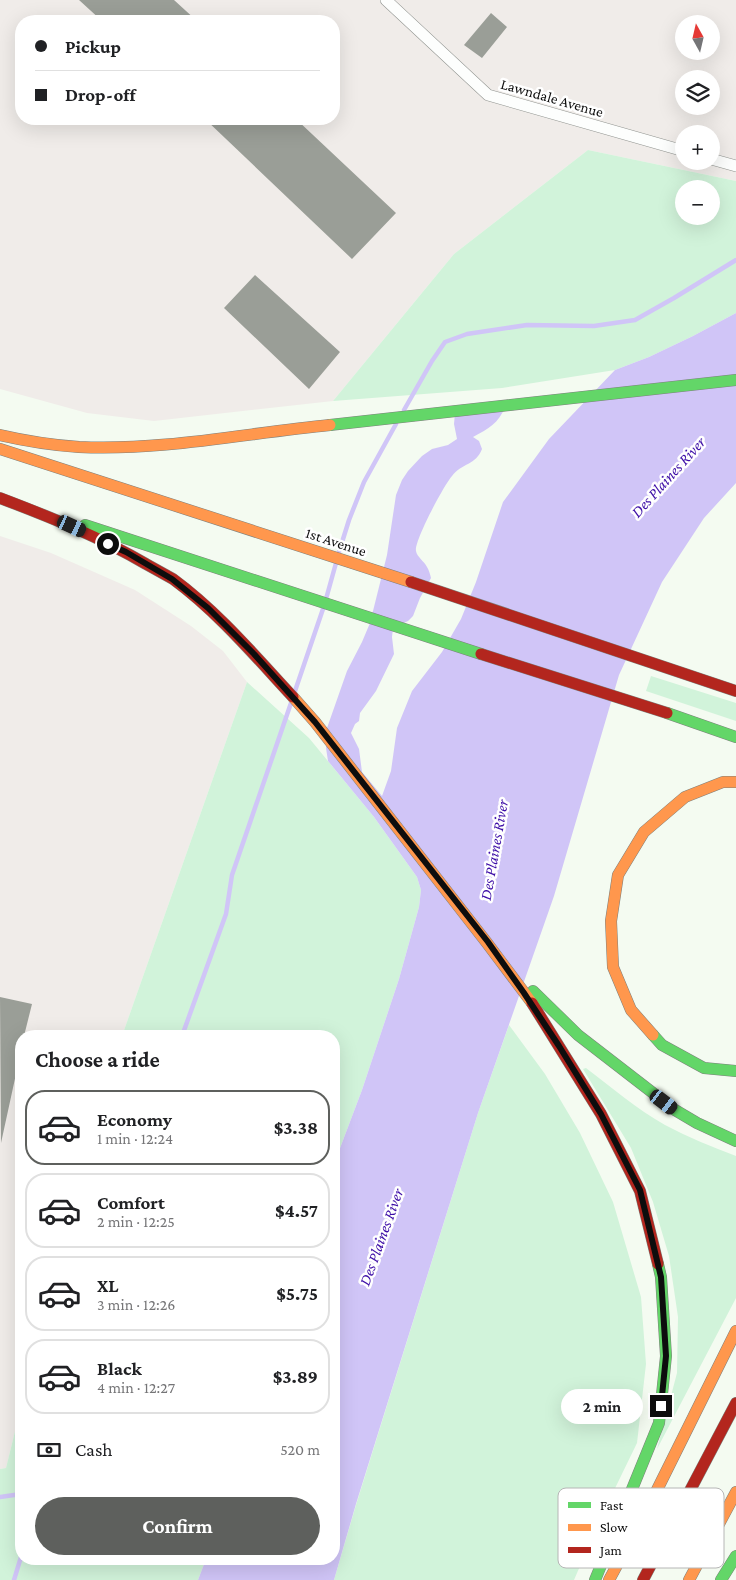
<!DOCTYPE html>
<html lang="en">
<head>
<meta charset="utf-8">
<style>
	body { margin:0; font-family:"Crimson Pro",serif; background:#f6f6f6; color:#202124; height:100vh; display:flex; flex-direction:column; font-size:19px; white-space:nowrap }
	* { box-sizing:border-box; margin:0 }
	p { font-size:16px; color:#757577 }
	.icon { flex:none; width:28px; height:28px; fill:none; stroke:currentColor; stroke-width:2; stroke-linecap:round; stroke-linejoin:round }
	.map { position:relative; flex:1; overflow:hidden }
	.side { position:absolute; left:15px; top:1030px; width:325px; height:535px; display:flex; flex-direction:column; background:#fff; border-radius:20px; box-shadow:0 5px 20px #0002 }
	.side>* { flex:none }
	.top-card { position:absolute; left:15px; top:15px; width:325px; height:110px; border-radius:20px; box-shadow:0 5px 20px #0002; display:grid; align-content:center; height:110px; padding:0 20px; background:#fff }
	.needle { width:32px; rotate:352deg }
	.tools { position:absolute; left:675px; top:15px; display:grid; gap:10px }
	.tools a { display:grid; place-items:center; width:45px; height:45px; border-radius:50%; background:#fff; box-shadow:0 5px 20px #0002; font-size:25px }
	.end { position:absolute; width:22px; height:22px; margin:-11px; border:6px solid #0d0d0d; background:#fff; box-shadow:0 0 0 2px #fff }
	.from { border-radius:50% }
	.bubble { position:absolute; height:35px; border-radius:18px; background:#fff; box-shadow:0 5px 20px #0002; font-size:16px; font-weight:700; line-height:35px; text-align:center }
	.car { position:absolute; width:15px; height:30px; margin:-15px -8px; border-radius:6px; box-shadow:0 0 4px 1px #0007; background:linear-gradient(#222 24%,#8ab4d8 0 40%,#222 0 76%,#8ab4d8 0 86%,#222 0) }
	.top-card b { display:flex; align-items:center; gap:18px; height:48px; font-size:19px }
	.top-card b+b { border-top:1px solid #e0e0e0 }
	.top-card i { width:12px; height:12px; background:#202124 }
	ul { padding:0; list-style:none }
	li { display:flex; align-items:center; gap:15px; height:75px; margin:0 10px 8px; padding:0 10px; border:2px solid #e0e0e0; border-radius:20px }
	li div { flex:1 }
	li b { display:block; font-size:19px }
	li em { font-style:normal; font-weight:700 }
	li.on { border-color:#5e605d }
	li>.icon { width:45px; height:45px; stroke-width:1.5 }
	h2 { padding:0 20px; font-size:22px; line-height:60px }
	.pay { display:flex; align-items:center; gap:12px; height:55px; padding:0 20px; font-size:19px }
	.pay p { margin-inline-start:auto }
	.action { display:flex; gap:10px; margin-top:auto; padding:10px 20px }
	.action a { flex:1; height:58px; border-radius:30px; background:#5e605d; color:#fff; font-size:20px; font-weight:700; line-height:58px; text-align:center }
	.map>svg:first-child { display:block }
	.industrial { fill:#f0ece9; fill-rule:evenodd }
	.green { fill:#d1f3da; fill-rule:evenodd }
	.water { fill:#d0c5f7 }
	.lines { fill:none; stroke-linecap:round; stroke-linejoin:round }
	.stream { stroke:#d0c5f7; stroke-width:4.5 }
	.building { fill:#9a9e97 }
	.street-casing { stroke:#919490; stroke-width:12 }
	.fast-casing { stroke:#7e817d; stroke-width:12 }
	.slow-casing { stroke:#7e817d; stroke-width:12 }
	.jam-casing { stroke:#7e817d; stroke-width:12 }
	.street { stroke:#fdfefd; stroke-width:11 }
	.fast { stroke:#63d668; stroke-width:11 }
	.slow { stroke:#ff974d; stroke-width:11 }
	.jam { stroke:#b3261e; stroke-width:11 }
	.route { stroke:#0d0d0d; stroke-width:6 }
	.labels { text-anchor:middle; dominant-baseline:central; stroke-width:5; stroke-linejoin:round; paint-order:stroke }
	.street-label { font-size:15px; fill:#0d0d0d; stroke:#fff }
	.water-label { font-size:16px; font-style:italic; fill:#3d0ea7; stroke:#fff }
	.key { fill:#fff; stroke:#b6b6b6; stroke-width:1 }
	.key-label { font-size:14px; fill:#0d0d0d }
</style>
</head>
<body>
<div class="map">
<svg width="736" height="1580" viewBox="0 0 736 1580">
	<rect width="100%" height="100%" fill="#f4fbf1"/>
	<path class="industrial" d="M0,0H736V181L588,150L454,254L333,401L154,421L87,413L0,389ZM21,21H334V119H21ZM684,24H711V51H684ZM684,79H711V106H684ZM684,134H711V161H684Z
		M0,536L51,553L135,590L191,626L223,651L247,682L122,1036H21V1407L6,1468L0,1469Z"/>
	<path class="green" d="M588,150L736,181V313L693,336L649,357L615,370L502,388L333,401L454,254ZM684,189H711V216H684Z
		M651,676L736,703V721L646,691Z
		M247,682L309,738L374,817L417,877L421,890L419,907L399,979L362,1090L334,1164V1036H122Z
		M509,1025L545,1074L580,1133L613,1202L641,1297L646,1364L637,1443L603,1513L574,1580H334L356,1505L478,1113Z
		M586,1068C612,1088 637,1109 665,1125C688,1137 712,1147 736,1156V1298L657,1449L677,1373L678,1317L669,1256L653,1202L631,1148L583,1069Z
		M21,1407V1559H206L198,1580H0V1469L6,1468Z"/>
	<path class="water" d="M736,313V483L704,518L662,582L619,675L554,896L478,1113L356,1504L334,1580H198L206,1559H334V1164L362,1090L399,979L419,907L421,890L417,877L374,817L328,761L326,748L327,728L347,671L362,642L370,623L387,555L396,495L402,480L408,471L422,456L432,449L448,445L457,439L454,424L455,413L505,407C499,423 488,429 473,437L479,441L482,449C476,465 462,463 452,476C444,485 414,541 416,551C417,557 424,561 427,567C429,570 430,574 431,578L420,598L413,616L408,621L393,628L392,637L394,654L376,691L360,713L359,721L355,724L351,733L359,749L362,772L382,796L391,771L397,728L412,691L442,652L461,619L476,582L503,502L549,439L615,370L649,357L693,336Z"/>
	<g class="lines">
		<path class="stream" d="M404,410L432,361L445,342L467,334L527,325L594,326L635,320L674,298L736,260
			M338,555L349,520L364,482L396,424
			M326,599L336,563
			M295,691L324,606
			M182,1036L226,914L232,875L291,703
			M0,1497L21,1494
			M14,1580L21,1557"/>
	</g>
	<path class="building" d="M79,0H174L197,21H102Z
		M491,13L507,27L482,58L464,45Z
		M205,119H296L396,213L352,259Z
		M255,275L340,352L309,389L224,308Z
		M0,997L32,1004L24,1036H21V1051L1,1143Z"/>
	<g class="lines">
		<g class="street-casing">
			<path id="street" d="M386,0L488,95L684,151
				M711,159L736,166"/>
		</g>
		<g class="fast-casing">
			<path id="fast" d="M330,425L736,380
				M85,525L481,654
				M667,713L736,737
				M533,991L578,1035L675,1110L697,1123L736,1141
				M653,1035L662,1045L704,1068L736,1071
				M595,1580L659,1423L666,1356L661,1277L658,1264
				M721,1580L736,1556"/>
		</g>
		<g class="slow-casing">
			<path id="slow" d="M0,435C26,441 52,445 79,447C163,451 247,433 330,425
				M0,449L411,582
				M293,697L315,722L487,943L532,1003
				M653,1035L631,1010L613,967L611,921L618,875L644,832L685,797L723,782H736
				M609,1580L651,1502L736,1331
				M689,1580L736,1492"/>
		</g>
		<g class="jam-casing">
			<path id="jam" d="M0,498C50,517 100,537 146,564C155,569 164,574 173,579C218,612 255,656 293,697
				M411,582L736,691
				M481,654L667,713
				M532,1003L601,1114L640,1191L658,1264
				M643,1580L736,1403"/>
		</g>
		<use href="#street" class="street"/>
		<use href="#fast" class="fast"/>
		<use href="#slow" class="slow"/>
		<use href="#jam" class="jam"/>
	</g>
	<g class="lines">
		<path class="route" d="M108,544L126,552L172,579L208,608L254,654L315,722L488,942L524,993L559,1046L601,1114L640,1190L661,1277L666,1356L661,1406"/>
	</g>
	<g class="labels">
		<g class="street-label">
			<text transform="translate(552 98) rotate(16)">Lawndale Avenue</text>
			<text transform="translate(336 542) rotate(18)">1st Avenue</text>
		</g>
		<g class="water-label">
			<text transform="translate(668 477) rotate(-48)">Des Plaines River</text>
			<text transform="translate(494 850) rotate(-80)">Des Plaines River</text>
			<text transform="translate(381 1237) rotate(-70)">Des Plaines River</text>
		</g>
	</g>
	<rect x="558" y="1488" width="166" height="80" rx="8" class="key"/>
	<rect x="568" y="1502" width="23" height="6" fill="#63d668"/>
	<rect x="568" y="1524" width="23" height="7" fill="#ff974d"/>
	<rect x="568" y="1547" width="23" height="6" fill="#b3261e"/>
	<g class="key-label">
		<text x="600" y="1510">Fast</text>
		<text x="600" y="1532">Slow</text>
		<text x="600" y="1555">Jam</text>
	</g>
</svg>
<div class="tools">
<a><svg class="needle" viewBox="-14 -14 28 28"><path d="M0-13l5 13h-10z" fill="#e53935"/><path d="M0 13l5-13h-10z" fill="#757577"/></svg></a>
<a><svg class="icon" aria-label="layers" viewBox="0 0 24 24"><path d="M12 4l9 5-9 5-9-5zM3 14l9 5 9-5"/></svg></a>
<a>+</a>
<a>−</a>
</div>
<i class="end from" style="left:108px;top:544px"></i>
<i class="end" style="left:661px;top:1406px"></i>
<div class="bubble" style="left:561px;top:1389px;width:82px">2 min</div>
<i class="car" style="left:72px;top:526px;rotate:115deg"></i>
<i class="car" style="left:664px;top:1102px;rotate:127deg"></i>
<div class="top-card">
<b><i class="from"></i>Pickup</b>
<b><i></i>Drop-off</b>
</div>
<section class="side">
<h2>Choose a ride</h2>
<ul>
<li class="on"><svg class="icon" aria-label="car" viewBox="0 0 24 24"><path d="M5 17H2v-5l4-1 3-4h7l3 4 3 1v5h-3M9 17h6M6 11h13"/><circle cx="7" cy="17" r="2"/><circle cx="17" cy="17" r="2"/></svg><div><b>Economy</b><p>1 min · 12:24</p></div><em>$3.38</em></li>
<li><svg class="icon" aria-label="car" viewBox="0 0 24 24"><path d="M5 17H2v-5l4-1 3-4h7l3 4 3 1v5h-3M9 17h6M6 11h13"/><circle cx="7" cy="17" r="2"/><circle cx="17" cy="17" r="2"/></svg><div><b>Comfort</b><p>2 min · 12:25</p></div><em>$4.57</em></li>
<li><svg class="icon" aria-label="car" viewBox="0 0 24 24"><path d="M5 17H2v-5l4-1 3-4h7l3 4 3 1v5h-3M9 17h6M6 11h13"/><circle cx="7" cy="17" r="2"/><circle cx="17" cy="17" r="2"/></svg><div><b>XL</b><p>3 min · 12:26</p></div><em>$5.75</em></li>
<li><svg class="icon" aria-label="car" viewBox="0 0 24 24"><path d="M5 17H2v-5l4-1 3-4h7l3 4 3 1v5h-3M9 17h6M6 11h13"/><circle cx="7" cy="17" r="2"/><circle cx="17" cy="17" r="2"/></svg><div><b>Black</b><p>4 min · 12:27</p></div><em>$3.89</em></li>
</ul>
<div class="pay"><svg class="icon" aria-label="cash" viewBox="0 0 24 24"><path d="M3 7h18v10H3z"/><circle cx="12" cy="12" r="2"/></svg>Cash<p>520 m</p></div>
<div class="action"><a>Confirm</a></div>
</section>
</div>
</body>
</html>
